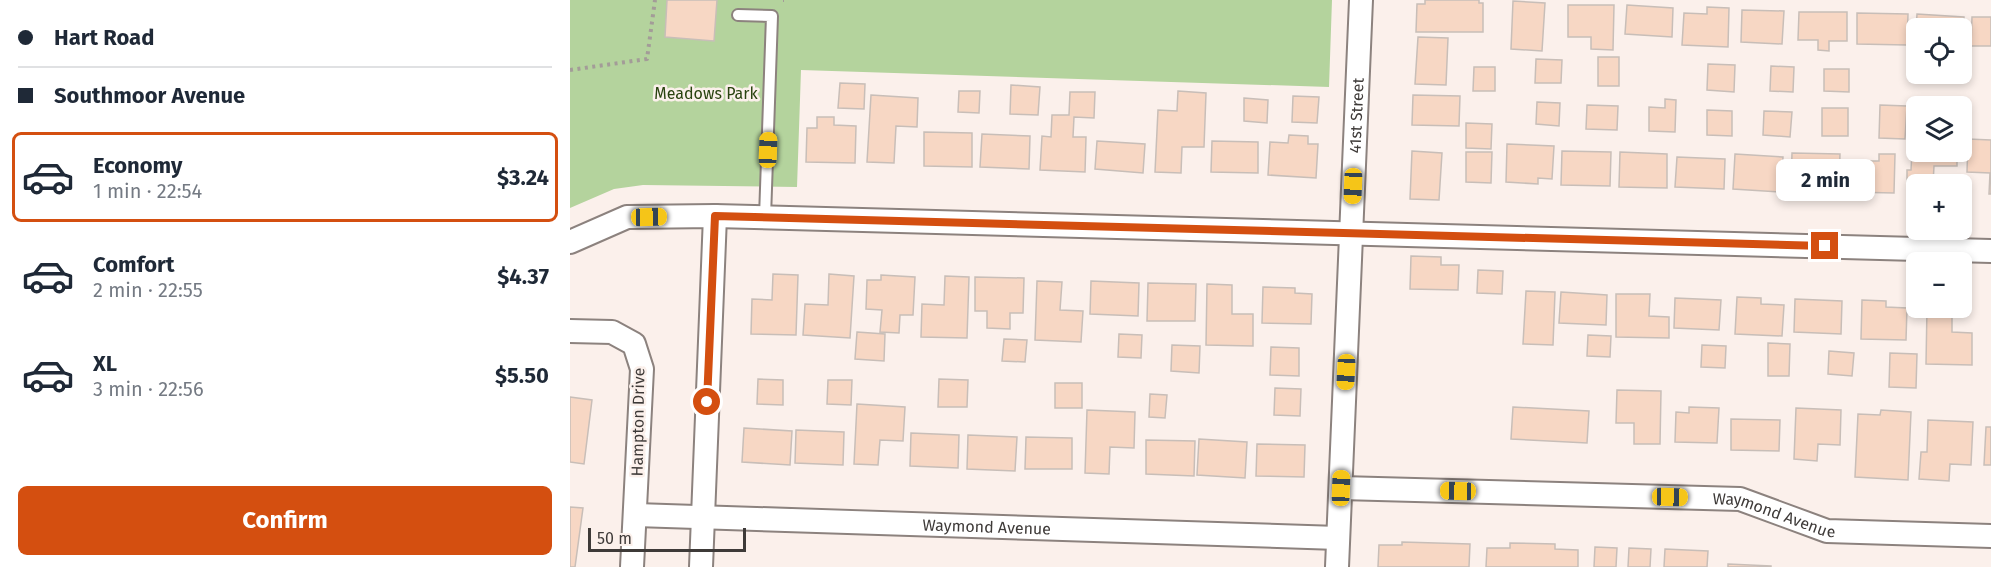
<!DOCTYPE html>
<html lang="en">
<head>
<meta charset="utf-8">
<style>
	body { margin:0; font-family:"Fira Sans",sans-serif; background:#f2f2f3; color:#1f2937; height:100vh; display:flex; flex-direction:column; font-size:22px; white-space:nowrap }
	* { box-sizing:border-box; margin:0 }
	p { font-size:20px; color:#747a83 }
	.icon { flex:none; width:33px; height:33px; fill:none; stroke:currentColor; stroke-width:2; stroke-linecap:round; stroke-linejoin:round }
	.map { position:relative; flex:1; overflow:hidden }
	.panel { display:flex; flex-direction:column; background:#fff; width:570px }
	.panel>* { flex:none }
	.top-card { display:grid; align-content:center; height:132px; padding:0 18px; background:#fff }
	.fabs { position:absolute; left:1336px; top:18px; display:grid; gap:12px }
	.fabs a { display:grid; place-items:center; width:66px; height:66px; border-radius:9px; background:#fff; box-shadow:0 3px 9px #0003; font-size:30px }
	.scale { position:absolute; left:18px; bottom:15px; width:158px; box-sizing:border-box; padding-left:6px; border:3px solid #3e3a38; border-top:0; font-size:16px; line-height:21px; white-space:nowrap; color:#3e3a38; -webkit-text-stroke:4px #fbf0eb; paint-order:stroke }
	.end { position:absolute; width:27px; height:27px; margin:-14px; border:8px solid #d44f10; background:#fff; box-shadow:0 0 0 3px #fff }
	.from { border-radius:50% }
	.bubble { position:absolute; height:42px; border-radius:9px; background:#fff; box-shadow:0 3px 9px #0003; font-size:20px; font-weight:700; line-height:42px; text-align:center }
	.car { position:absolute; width:18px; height:36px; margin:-18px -9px; border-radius:8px; box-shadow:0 0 4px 2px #0007; background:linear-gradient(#f5c518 24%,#345 0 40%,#f5c518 0 76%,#345 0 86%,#f5c518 0) }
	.top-card b { display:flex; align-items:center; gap:21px; height:57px; font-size:22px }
	.top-card b+b { border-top:2px solid #e0e1e3 }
	.top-card i { width:15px; height:15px; background:#1f2937 }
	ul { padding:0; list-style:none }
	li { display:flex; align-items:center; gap:18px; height:90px; margin:0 12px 9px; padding:0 6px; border:3px solid transparent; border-radius:9px }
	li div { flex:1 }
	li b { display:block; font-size:22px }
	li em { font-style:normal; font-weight:700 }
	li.on { border-color:#d44f10 }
	li>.icon { width:54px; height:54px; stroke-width:1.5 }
	.primary-button { display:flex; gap:12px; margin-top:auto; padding:12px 18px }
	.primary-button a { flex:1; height:69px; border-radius:9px; background:#d44f10; color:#fff; font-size:24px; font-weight:700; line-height:69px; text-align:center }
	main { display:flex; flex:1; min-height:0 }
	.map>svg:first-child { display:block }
	.green { fill:#b4d39d }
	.building { fill:#f7d7c4; stroke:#c8beb8; stroke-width:1.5 }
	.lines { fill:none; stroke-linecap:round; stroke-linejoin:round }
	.lane-casing { stroke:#8c827e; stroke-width:14 }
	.street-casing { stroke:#8c827e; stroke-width:26 }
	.path { stroke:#a39c98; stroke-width:4; stroke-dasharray:3 4.5; stroke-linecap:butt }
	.lane { stroke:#fff; stroke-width:10 }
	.street { stroke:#fff; stroke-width:22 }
	.route { stroke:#d44f10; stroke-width:8 }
	.labels { text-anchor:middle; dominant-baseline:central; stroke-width:5; stroke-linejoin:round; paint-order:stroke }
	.park-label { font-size:16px; fill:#29430f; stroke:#fbf0eb }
	.street-label { font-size:16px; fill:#3e3a38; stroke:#fbf0eb }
</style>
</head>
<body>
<main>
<section class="panel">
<div class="top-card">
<b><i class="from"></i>Hart Road</b>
<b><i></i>Southmoor Avenue</b>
</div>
<ul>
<li class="on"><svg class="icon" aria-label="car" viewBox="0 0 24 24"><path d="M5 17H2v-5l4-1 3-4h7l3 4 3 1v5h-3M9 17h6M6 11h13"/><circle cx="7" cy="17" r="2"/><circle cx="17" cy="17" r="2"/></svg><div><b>Economy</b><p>1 min · 22:54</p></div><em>$3.24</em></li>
<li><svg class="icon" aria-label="car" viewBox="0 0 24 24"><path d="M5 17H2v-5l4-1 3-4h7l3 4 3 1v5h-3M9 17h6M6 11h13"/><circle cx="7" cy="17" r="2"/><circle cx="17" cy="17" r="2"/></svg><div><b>Comfort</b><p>2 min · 22:55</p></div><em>$4.37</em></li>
<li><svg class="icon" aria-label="car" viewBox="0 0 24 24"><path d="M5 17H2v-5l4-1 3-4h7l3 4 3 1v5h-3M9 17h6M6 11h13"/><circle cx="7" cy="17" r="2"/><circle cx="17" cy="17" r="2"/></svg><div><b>XL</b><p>3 min · 22:56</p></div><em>$5.50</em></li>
</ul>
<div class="primary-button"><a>Confirm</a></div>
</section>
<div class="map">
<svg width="1421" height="567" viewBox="0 0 1421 567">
	<rect width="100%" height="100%" fill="#fbf0eb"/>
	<path class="green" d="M0,0H762L759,87L231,70L227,187L73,185L44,189L0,208Z"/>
	<path class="building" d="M97,0H147L144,41L95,37Z
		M855,0H909V3H913V32H846L847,4H855Z
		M943,1L975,3L972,51L941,49Z
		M998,5H1044L1043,50L1021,49V37H998Z
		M1057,5L1103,8L1102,37L1055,34Z
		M1137,7L1159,8L1158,47L1112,45L1114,13L1137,14Z
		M1172,10L1214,11L1212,44L1171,42Z
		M1229,12H1277V41H1259V51L1248,50V40H1228Z
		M1287,13L1338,14L1337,45L1287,44Z
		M1347,14L1394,17L1393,48L1392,28H1347V45H1345Z
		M1402,17H1421V46H1401Z
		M848,37L878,38L876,85L845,84Z
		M1028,57H1049V86H1028Z
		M966,59L992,60L991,83H965Z
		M1138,64L1165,65L1164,92L1137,90Z
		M1201,66L1224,67L1223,92L1200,91Z
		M904,67H925V91H903Z
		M1254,69H1279V92L1254,91Z
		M270,83L295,84L294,109L268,108Z
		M441,85L470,87L468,115L440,114Z
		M389,91H410L409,113L388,112Z
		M608,91L636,93L634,147H612L611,173L585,172L588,110L607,111Z
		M500,92H525L524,118L504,117L503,137H516L515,172L470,170L472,136L481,137L482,115H499Z
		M301,95L348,98L347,127L326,126L324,163L297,162Z
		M843,95L890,96L889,126L842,125Z
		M723,96L749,97L747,123L722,122Z
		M674,98L698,100L697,123L674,121Z
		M1095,99L1106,100L1105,132L1079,131V107L1095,108Z
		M967,102L990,103L989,126L966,124Z
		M1017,105L1048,106L1047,130L1016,129Z
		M1310,105L1337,106L1335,139L1309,138Z
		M1252,108H1278V136H1252Z
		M1137,110L1162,111V136L1137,135Z
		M1194,111L1222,112L1220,137L1193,135Z
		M247,117H264V125L286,126L285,163L236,162L237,128H247Z
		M896,123L922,124L921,149L896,148Z
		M354,132L402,133V167L354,166Z
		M1343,133H1347V152H1387V166H1364L1363,184H1347V193H1337V170H1341Z
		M412,134L460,136L459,169L410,167Z
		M719,135L738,136V144H748L746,178L698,175L700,142L718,143Z
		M1398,139L1421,140V194H1419L1420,173L1397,172Z
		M527,141L575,144L573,173L525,169Z
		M642,141L688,142V173L641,172Z
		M937,144L984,146L982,179L968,178V184L936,182Z
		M842,151L872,153L869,200L840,199Z
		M992,151L1041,152L1040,186L991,185Z
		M896,152H922L921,183L896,182Z
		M1050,152L1097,154V188L1049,187Z
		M1222,153L1270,154L1269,183L1249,182L1248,189H1221Z
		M1165,154L1213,157L1211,192L1163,189Z
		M1309,154H1325L1324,193L1280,192L1281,161H1309Z
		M1107,157L1155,159L1154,189L1105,187Z
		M841,256L871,257V265H889L888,290L840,289Z
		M908,270L933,271L932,294L907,293Z
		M203,274L228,275L226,335L181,334L182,299L202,300Z
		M259,274L284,276L280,338L233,335L235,304L258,305Z
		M311,275L345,277L343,315H330L329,333L310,332L312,310L296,309L297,280H311Z
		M375,276L399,277L397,338L351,337L352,304L374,305Z
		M405,277L454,278L453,313H440V329L417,328V311H405Z
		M467,281L492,282L490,310L513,311L511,342L465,340Z
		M521,281L569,283L568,316L520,314Z
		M578,283L626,284L625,321H577Z
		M637,284L662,285V314H683V346L636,345Z
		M693,287L725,288V293L742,294L741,324L692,323Z
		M956,291L985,292L983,345L953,344Z
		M991,292L1037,295L1036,325L989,323Z
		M1046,294H1080L1079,316L1099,317V338L1046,337Z
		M1167,297L1191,298V304L1214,305L1212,336L1165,334Z
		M1105,298L1151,300L1149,330L1104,328Z
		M1225,299L1272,301L1271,334L1224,332Z
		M1292,300L1316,301V307L1337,308L1336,340L1291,339Z
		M1357,308H1382V332L1402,333V365L1356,364Z
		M287,332L315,334L314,361L285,359Z
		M549,334L572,335L571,358L548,357Z
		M1018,335L1041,336L1040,357L1017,356Z
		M434,339L457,340L455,362L432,361Z
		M1198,343L1220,344L1219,376H1198Z
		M602,345L630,346L629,373L601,371Z
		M1132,345L1156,346L1155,368L1131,367Z
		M701,347L729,348V376L700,375Z
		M1259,351L1284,353L1282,376L1258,374Z
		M1320,353L1347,354L1346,388L1319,387Z
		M188,379L213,380V405L187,404Z
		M369,379L398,380L397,407H368Z
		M258,380H282L281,405L257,404Z
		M485,383H512V408H485Z
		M705,388L731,389L730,416L704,415Z
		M1047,390L1091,391L1090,444H1064V423H1046Z
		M580,394L597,395L595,418L579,417Z
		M0,397L22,400L14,464L0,462Z
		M287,404L335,407L333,441L310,440L308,465L284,464Z
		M943,407L1019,411L1017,443L941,439Z
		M1119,407L1149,408L1147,443L1105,442L1106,412L1119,413Z
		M1226,408L1271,410L1270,445L1248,444L1247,461L1224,459Z
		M517,410L565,412L564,448L540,447L539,474L515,473Z
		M1311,410L1341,412L1338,480L1285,477L1288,414L1310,415Z
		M1161,419L1210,420L1209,451L1161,450Z
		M1358,420L1403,422L1401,465L1380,464L1379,481L1349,479L1351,452H1357Z
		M1416,427H1421V465H1414Z
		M174,428L222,431L220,465L172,462Z
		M226,430L274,432L273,465L225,463Z
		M341,433L389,435L388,468L340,466Z
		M398,435L447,437L445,471L397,469Z
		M456,437L502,438V469H455Z
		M629,439L677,442L675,478L627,475Z
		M576,440L625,441L624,476L576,474Z
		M687,444L735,445L734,477L686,476Z
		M0,507L13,508L5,567H0Z
		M832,542L900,544L899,567H808L809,545H832Z
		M940,543L985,544V549L1008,550V567H916L917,548H940Z
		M1025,547L1047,548L1046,567H1024Z
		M1059,548L1081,549L1080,567H1058Z
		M1095,549L1138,551L1137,567H1094Z
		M1158,564L1201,566V567H1158Z"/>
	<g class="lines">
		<g class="lane-casing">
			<path id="lane" d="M168,15L202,16L195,217"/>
		</g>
		<g class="street-casing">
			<g id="street">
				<path d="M0,242L57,217L145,216L1421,251"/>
				<path d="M0,331L42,332L64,344L72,369L62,567"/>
				<path id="s1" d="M771,488L1170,499L1257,531L1421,536"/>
				<path id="s2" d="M66,515L768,538"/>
				<path d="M131,567L145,216"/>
				<path id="s3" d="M767,567L791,0"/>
			</g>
		</g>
		<path class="path" d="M213,0H214
			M0,70L77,59L85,0"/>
		<use href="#lane" class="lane"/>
		<use href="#street" class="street"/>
	</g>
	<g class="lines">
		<path class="route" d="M137,402L145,216L1255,246"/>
	</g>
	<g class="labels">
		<g class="park-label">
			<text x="136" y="93">Meadows Park</text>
		</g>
		<g class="street-label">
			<text stroke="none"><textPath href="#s3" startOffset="452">41st Street</textPath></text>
			<text transform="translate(68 422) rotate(-89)">Hampton Drive</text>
			<text stroke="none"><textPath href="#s1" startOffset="436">Waymond Avenue</textPath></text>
			<text stroke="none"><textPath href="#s2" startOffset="351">Waymond Avenue</textPath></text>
		</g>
	</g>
</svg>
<div class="fabs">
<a><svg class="icon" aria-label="locate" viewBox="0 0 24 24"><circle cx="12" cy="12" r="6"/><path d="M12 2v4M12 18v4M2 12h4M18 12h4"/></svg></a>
<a><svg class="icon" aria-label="layers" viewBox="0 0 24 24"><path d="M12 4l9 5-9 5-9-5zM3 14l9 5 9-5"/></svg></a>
<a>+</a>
<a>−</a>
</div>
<div class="scale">50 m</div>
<i class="end from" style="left:137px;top:402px"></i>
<i class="end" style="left:1255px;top:246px"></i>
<div class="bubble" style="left:1206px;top:159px;width:99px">2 min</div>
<i class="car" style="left:198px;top:150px;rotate:2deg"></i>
<i class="car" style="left:783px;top:186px;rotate:182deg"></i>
<i class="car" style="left:79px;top:217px;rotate:89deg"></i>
<i class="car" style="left:776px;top:372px;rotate:183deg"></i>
<i class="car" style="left:771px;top:488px;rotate:2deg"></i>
<i class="car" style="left:888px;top:491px;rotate:271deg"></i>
<i class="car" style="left:1100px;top:497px;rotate:91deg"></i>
</div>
</main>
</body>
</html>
